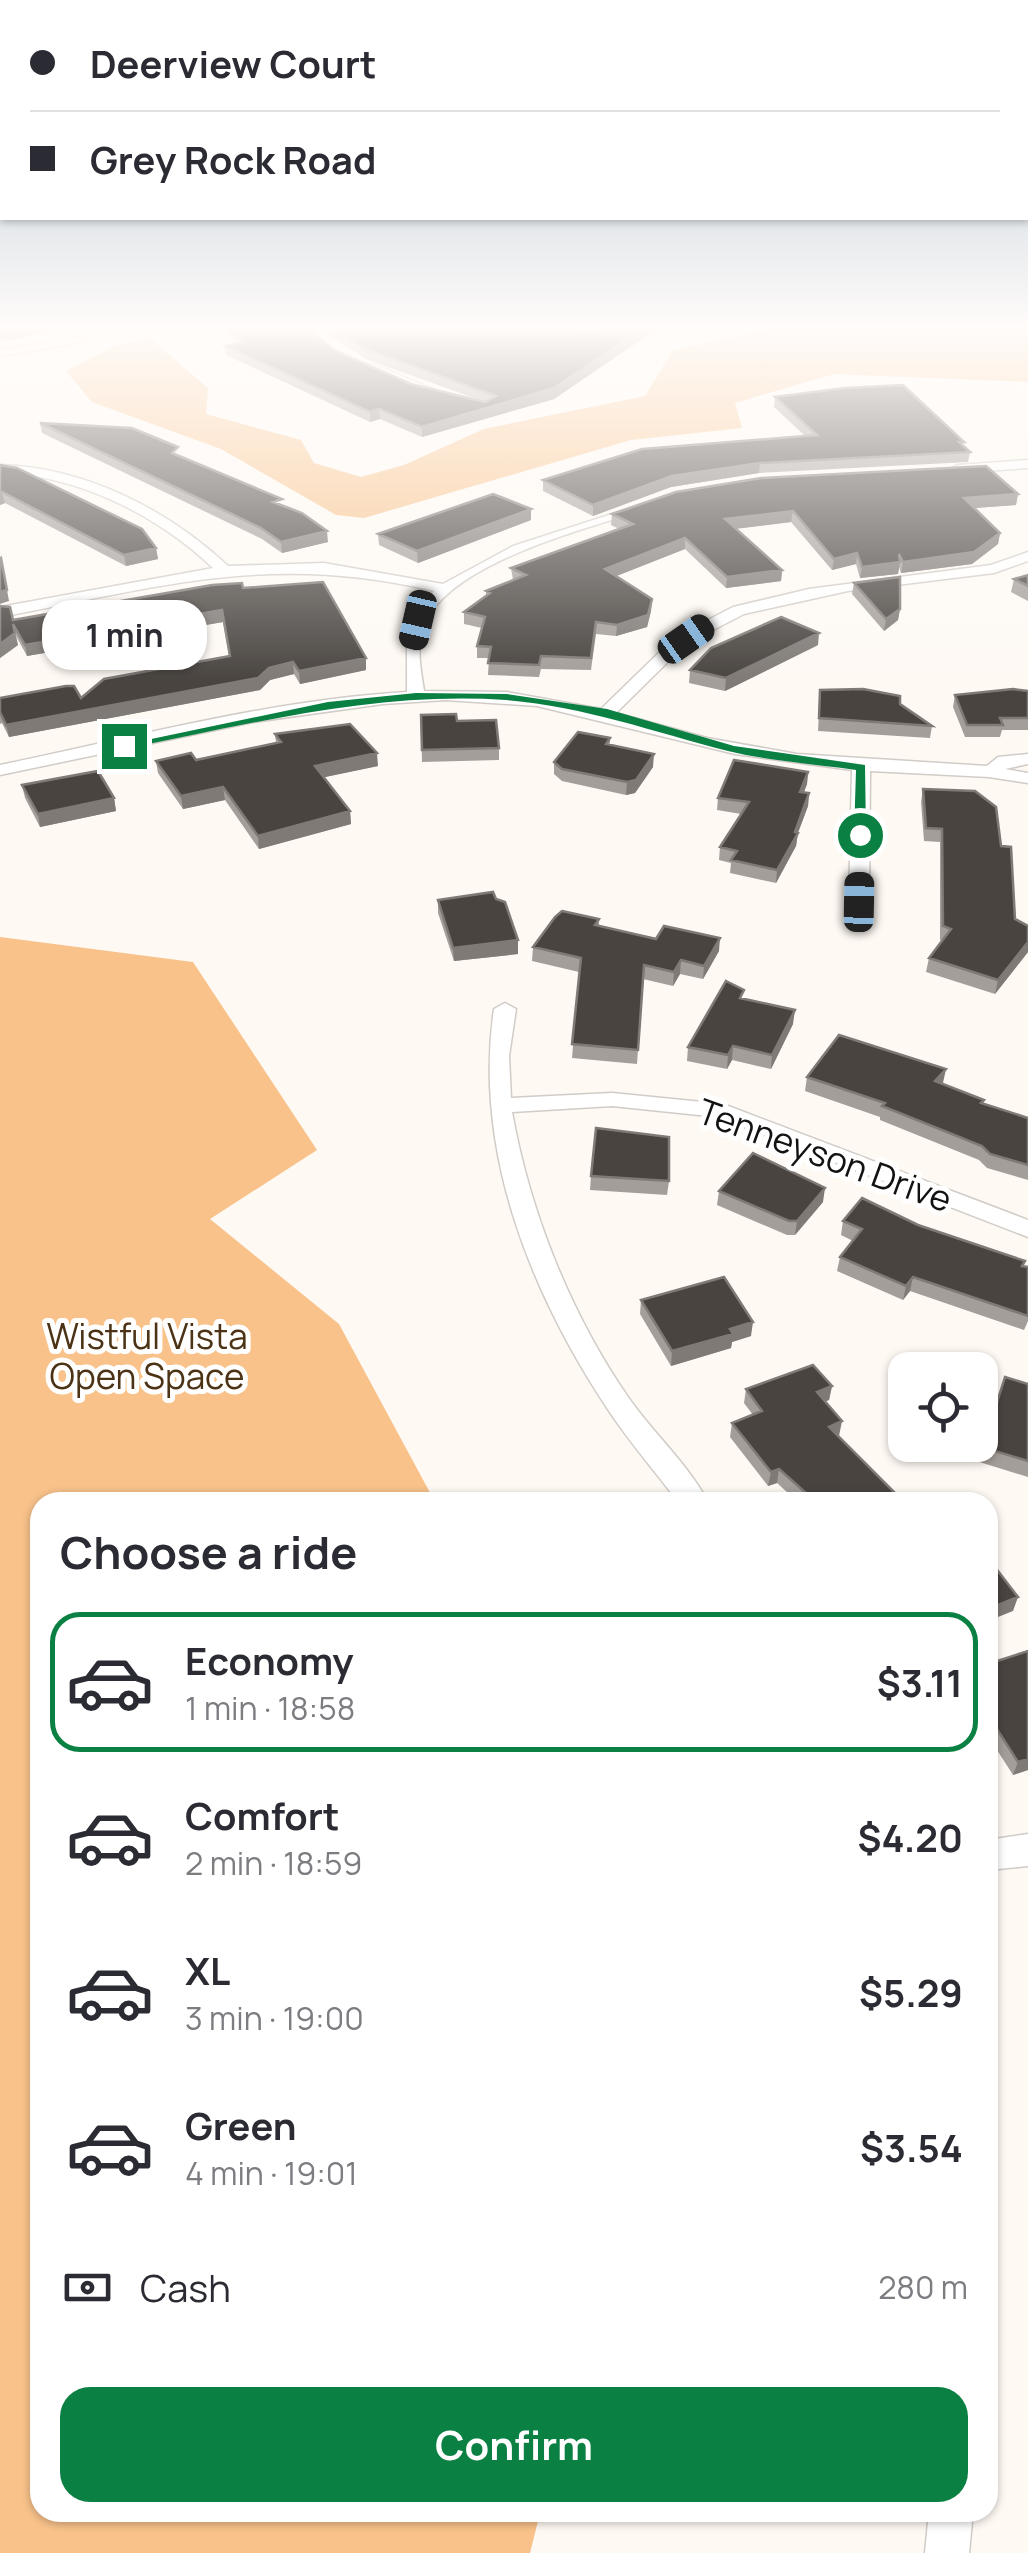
<!DOCTYPE html>
<html lang="en">
<head>
<meta charset="utf-8">
<style>
	body { margin:0; font-family:Manrope,sans-serif; background:#f7f7f7; color:#2b2b33; height:100vh; display:flex; flex-direction:column; font-size:38px; white-space:nowrap }
	* { box-sizing:border-box; margin:0 }
	p { font-size:32px; color:#7c7c81 }
	.icon { flex:none; width:55px; height:55px; fill:none; stroke:currentColor; stroke-width:2; stroke-linecap:round; stroke-linejoin:round }
	.map { position:relative; flex:1; overflow:hidden }
	.drawer { position:absolute; left:30px; top:1492px; width:968px; height:1030px; display:flex; flex-direction:column; background:#fff; border-radius:30px; box-shadow:0 2px 8px #0004 }
	.drawer>* { flex:none }
	.hud { position:absolute; left:0px; top:0px; width:1030px; height:220px; box-shadow:0 2px 8px #0004; display:grid; align-content:center; height:220px; padding:0 30px; background:#fff }
	.tools { position:absolute; left:888px; top:1352px; display:grid; gap:20px }
	.tools a { display:grid; place-items:center; width:110px; height:110px; border-radius:20px; background:#fff; box-shadow:0 2px 8px #0004; font-size:50px }
	.end { position:absolute; width:45px; height:45px; margin:-22px; border:12px solid #0b8043; background:#fff; box-shadow:0 0 0 5px #fff }
	.from { border-radius:50% }
	.bubble { position:absolute; height:70px; border-radius:30px; background:#fff; box-shadow:0 2px 8px #0004; font-size:32px; font-weight:700; line-height:70px; text-align:center }
	.car { position:absolute; width:30px; height:60px; margin:-30px -15px; border-radius:12px; box-shadow:0 0 8px 2px #0007; background:linear-gradient(#222 24%,#8ab4d8 0 40%,#222 0 76%,#8ab4d8 0 86%,#222 0) }
	.hud b { display:flex; align-items:center; gap:35px; height:95px; font-size:38px }
	.hud b+b { border-top:2px solid #e1e1e2 }
	.hud i { width:25px; height:25px; background:#2b2b33 }
	ul { padding:0; list-style:none }
	li { display:flex; align-items:center; gap:30px; height:140px; margin:0 20px 15px; padding:0 10px; border:5px solid transparent; border-radius:30px }
	li div { flex:1 }
	li b { display:block; font-size:38px }
	li em { font-style:normal; font-weight:700 }
	li.active { border-color:#0b8043 }
	li>.icon { width:90px; height:90px; stroke-width:1.5 }
	h2 { padding:0 30px; font-size:45px; line-height:120px }
	.pay { display:flex; align-items:center; gap:25px; height:110px; padding:0 30px; font-size:38px }
	.pay p { margin-inline-start:auto }
	.button { display:flex; gap:20px; margin-top:auto; padding:20px 30px }
	.button a { flex:1; height:115px; border-radius:30px; background:#0b8043; color:#fff; font-size:40px; font-weight:700; line-height:115px; text-align:center }
	.map>svg:first-child { display:block }
	.green { fill:#f8c28a }
	.lines { fill:none; stroke-linecap:round; stroke-linejoin:round }
	.minor-casing { stroke:#d1ccc7; stroke-width:3 }
	.minor { fill:#fff; fill-rule:evenodd }
	.wall { fill:#a49e9a }
	.shaded-wall { fill:#7f7a76 }
	.building { fill:#494440; stroke:#7f7a76; stroke-width:2.5 }
	.route { fill:#0b8043 }
	.labels { text-anchor:middle; dominant-baseline:central; stroke-width:10; stroke-linejoin:round; paint-order:stroke }
	.street-label { font-size:35px; fill:#141210; stroke:#fff }
	.park-label { font-size:35px; fill:#4d3316; stroke:#fff }
</style>
</head>
<body>
<div class="map">
<svg width="1028" height="2553" viewBox="0 0 1028 2553">
	<rect width="100%" height="100%" fill="#fef9f3"/>
	<path class="green" d="M787,324H1028V382L834,374L735,403L742,428L631,440L364,518L336,515L221,449L92,402L66,371L114,346L150,338L208,388L206,414L301,440L314,463L361,477L404,465L484,429L645,396L673,350Z
		M0,937L193,962L317,1150L210,1219L339,1324L435,1502H40V2512L540,2513L530,2553H0Z"/>
	<g class="lines">
		<g class="minor-casing">
			<path id="minor" d="M160,324H187L0,356V350Z
				M365,364H373L449,396L439,399L365,368Z
				M1028,460V468L958,473L951,469L958,465Z
				M0,465C84,467 167,509 228,566L324,563L443,584L513,546L646,503V509C586,529 452,562 425,623C415,644 421,670 424,691L507,692L601,709L675,637L733,607L809,589L991,565L1028,552V561L994,573L848,591L744,614L686,644L616,713L707,738L797,754L987,766L998,757L1028,754V764L1005,769L1028,773V783L989,777L870,771L869,902L859,908L849,902L852,770L735,754L537,706L446,700L383,704L253,722L0,775V765C135,737 270,700 407,692V629L434,591C271,552 159,587 0,617V607L213,568C157,515 78,475 0,473Z
				M505,1003L516,1009L509,1056L511,1098L612,1093L723,1104L1028,1220V1237L718,1117L612,1106L512,1112C530,1212 570,1313 628,1397C653,1433 688,1464 708,1502H678C656,1472 630,1443 609,1411C531,1294 473,1151 494,1009Z
				M1028,1834V1866L988,1870V1840Z
				M929,2512H973L969,2553H925Z"/>
		</g>
		<use href="#minor" class="minor"/>
	</g>
	<path class="wall" d="M0,324H75L9,341L0,340Z
		M219,324H310L316,335L336,351L411,384L485,402L366,359L326,333L320,324H568L591,333L595,331L575,324H664L554,399L422,437L380,419L370,422L226,355L225,346L237,343Z
		M775,397L963,445L970,452L968,462L759,473L671,487L593,516L543,491V480L805,436L774,407Z
		M40,423L179,456L283,506L328,542L282,553L262,539L42,433Z
		M0,465L156,548L158,559L126,566L5,503L0,505Z
		M1018,494L1016,505L974,508L1000,533L998,544L972,564L901,573L899,567L898,574L860,578L856,564L832,570L791,522L736,529L782,570L781,581L726,588L685,549L616,576L652,599L651,611L647,627L616,636L596,634L591,670L541,669L539,677L488,675L489,658H477V646L482,628L464,624V612L486,596V591L513,580L511,568L619,529L611,525L612,514Z
		M531,520L418,563L379,545L378,534Z
		M1028,575V601L1011,592L1014,579Z
		M854,583L900,609L898,620L884,631L852,594Z
		M243,588L366,670L300,684L294,674L270,680L260,690L9,737L2,723L0,724V698H81L229,656L223,622L27,656L16,636L18,645L0,658L13,620Z
		M818,645L725,691L689,683L690,670Z
		M820,690L900,704L932,726L930,738L818,731Z
		M1028,691V730H1002L1000,737H965L953,707L955,695Z
		M421,715L457,721L499,748V760L422,762Z
		M275,734L378,766L324,777L350,811L351,824L259,849L225,800L183,809L158,773L156,761L196,760L276,743Z
		M610,738V745L653,767L635,793L626,795L562,781L554,774V762Z
		M808,772L807,784L804,792L809,793L808,806L798,833L796,846L776,883L730,873L731,863L719,860L720,847L741,814L717,810L718,798Z
		M22,785L114,798L116,811L40,827L25,798Z
		M923,789L1001,846L1015,919L1028,926V952L995,994L926,972L929,958L943,941L940,940V842L924,841L921,802Z
		M438,900L518,940V954L454,961L438,913Z
		M599,919V926L719,951L703,979L680,974L673,986L643,979L637,1064L572,1058L579,972L532,961L533,947Z
		M743,998L793,1024L771,1069L732,1060L727,1069L687,1061L688,1047Z
		M807,1077L942,1084L984,1100L983,1104L1028,1118V1180L987,1168L979,1160L880,1120V1117L805,1091Z
		M591,1176L669,1181L667,1195L590,1190Z
		M719,1191L823,1202L795,1235H787L717,1205Z
		M843,1221L1028,1267V1321L1024,1330L910,1291L903,1300L837,1271L840,1257L853,1241L841,1235Z
		M641,1300L751,1336L732,1342L731,1348L671,1366L640,1314Z
		M1028,1384V1477L960,1456L963,1445H980L994,1412Z
		M832,1386L829,1400L825,1401L839,1436H838L904,1502H798L777,1483L768,1486L730,1437L732,1423L753,1415L744,1403L746,1389Z
		M988,1664L1028,1770L1013,1775L988,1736Z"/>
	<path class="shaded-wall" d="M35,324H75L9,341L8,331Z
		M650,324H664L554,399L422,437V427L554,388Z
		M379,409L380,419L370,422V412Z
		M760,463L759,473L671,487L593,516V505L672,476Z
		M2,492L5,503L0,505V493Z
		M1018,494L1016,505L962,509L964,498Z
		M531,509V520L418,563L417,551Z
		M793,511L791,522L724,530L725,519Z
		M327,531L328,542L282,553L281,542Z
		M1000,533L998,544L972,564L901,573L903,562Z
		M685,538V549L604,581L605,569Z
		M156,548L158,559L126,566L124,555Z
		M857,553L856,564L832,570L834,559Z
		M900,562L898,574L860,578L862,567Z
		M782,570L781,581L726,588L727,577Z
		M7,590L9,601L0,604V592Z
		M652,599L651,611L647,627L616,636L617,625Z
		M900,609L898,620L884,631L886,619Z
		M222,610L223,622L27,656L25,645Z
		M15,633L18,645L0,658V644Z
		M819,633L818,645L725,691L726,678Z
		M366,658V670L300,684L299,671Z
		M293,662L294,674L270,680L260,690L9,737L6,725Z
		M377,753L378,766L316,779L315,766Z
		M654,754L653,767L635,793L626,795L627,782Z
		M808,772L807,784L799,805L800,792Z
		M223,787L225,800L183,809L181,796Z
		M809,793L808,806L797,835L798,833L796,846L776,883L777,870L795,832Z
		M114,798L116,811L40,827L38,814Z
		M350,811L351,824L259,849L258,836Z
		M720,938L719,951L703,979L704,966Z
		M518,940V954L454,961L453,948Z
		M1028,942V952L995,994L998,980Z
		M681,960L680,974L673,986L674,972Z
		M795,1010L793,1024L771,1069L772,1055Z
		M733,1046L732,1060L727,1069L728,1055Z
		M946,1069L943,1083L935,1081Z
		M825,1188L823,1202L795,1235L797,1221Z
		M913,1277L910,1291L903,1300L906,1286Z
		M753,1322L751,1336L732,1342L731,1348L671,1366L672,1351L730,1329Z
		M832,1386L829,1400L814,1406L817,1392Z
		M842,1421L839,1436L826,1441L829,1427Z
		M779,1469L777,1483L768,1486L771,1472Z
		M1018,1597L1013,1611L988,1621V1609Z
		M1028,1759V1770L1013,1775L1018,1762Z"/>
	<path class="building" d="M0,324H35L8,331L0,330Z
		M228,324H310L316,335L336,351L411,384L485,402L496,396L365,349L326,324H568L591,333L602,328L600,324H650L554,388L422,427L379,409L370,412L225,346L244,342Z
		M903,385L964,442H959L970,452L760,463L672,476L593,505L543,480L642,449L817,435L775,397L845,388Z
		M40,423L132,428L178,447L172,453L282,499L273,502L302,513L327,531L281,542L261,528Z
		M0,465L17,468L142,529L156,548L124,555L2,492L0,493Z
		M986,466L1018,494L964,498L1000,533L974,552L903,562L899,554L900,562L862,567L857,553L834,559L793,511L725,519L782,570L727,577L685,538L605,569L652,599L648,615L617,625L596,622L591,658L541,656L539,665L488,663L491,647L477,646L485,617L464,612L490,593L486,591L526,575L511,568L633,524L612,514L676,492L761,478Z
		M493,494L531,509L417,551L378,534Z
		M1,558L7,590L0,592V559Z
		M1028,575V586L1014,579Z
		M900,577V609L886,619L854,583Z
		M323,582L366,658L299,671L293,662L269,668L258,678L6,725L0,712V698L66,686H74L81,698L104,679L230,656L222,610L25,645L13,624L15,633L0,644V606L10,607L13,620L212,585L242,583L243,588Z
		M781,617L819,633L726,678L690,670L711,648Z
		M863,689L900,696V704L932,726L819,718L820,690Z
		M1013,689L1028,691V718H1000L1003,725H967L955,695Z
		M456,714L457,721L496,720L499,748L422,750L421,715Z
		M350,724L377,753L315,766L350,811L258,836L223,787L181,796L156,761L191,753L196,760L281,742L275,734Z
		M578,732L610,738L606,744L654,754L636,780L627,782L562,769L554,762Z
		M734,760L808,772L800,792L809,793L795,832L798,833L777,870L731,860L737,851L720,847L749,802L718,798Z
		M98,771L114,798L38,814L22,785Z
		M923,789L975,791L996,807L1001,846L1011,847L1015,919L1028,926V942L998,980L929,958L951,929L943,926L942,829L926,828Z
		M493,892L496,899L505,902L518,940L453,948L438,900Z
		M562,911L599,919L595,925L656,939L664,926L720,938L704,966L681,960L674,972L644,965L638,1050L572,1044L581,958L533,947L555,917Z
		M726,981L744,990L740,998L795,1010L772,1055L733,1046L728,1055L688,1047Z
		M839,1035L946,1069L935,1081L984,1100L981,1103L1028,1118V1165L990,1154L982,1146L882,1106L885,1103L807,1077Z
		M596,1128L669,1137V1181L591,1176Z
		M753,1153L825,1188L797,1221H789L719,1191Z
		M862,1198L918,1225L1025,1261L1022,1266L1028,1267V1316L913,1277L906,1286L840,1257L862,1229L843,1221Z
		M724,1277L753,1322L730,1329L733,1334L672,1351L641,1300Z
		M813,1365L832,1386L817,1392L842,1421L829,1427L904,1502H816L779,1469L771,1472L732,1423L762,1411L746,1389Z
		M1005,1377L1028,1384V1461L975,1445H980V1408L994,1412Z
		M988,1558L1018,1597L988,1609Z
		M1028,1651V1759L1018,1762L988,1715V1664Z"/>
	<linearGradient id="sky" x2="0" y2="1"><stop stop-color="#aebfcf"/><stop offset="0.48" stop-color="#fffcfa"/><stop offset="1" stop-color="#fffcfa" stop-opacity="0"/></linearGradient>
	<rect width="1028" height="682" fill="url(#sky)"/>
	<path class="route" d="M416,693L507,694L607,709L734,746L865,765L866,835L860,839L854,835L856,770C814,764 769,761 728,751C654,732 583,706 506,700C377,691 250,724 124,749L118,746L328,702Z"/>
	<g class="labels">
		<g class="street-label">
			<text transform="translate(825 1155) rotate(20)">Tenneyson Drive</text>
		</g>
		<g class="park-label">
			<text x="147" y="1336">Wistful Vista<tspan x="147" dy="40">Open Space</tspan></text>
		</g>
	</g>
</svg>
<div class="tools">
<a><svg class="icon" aria-label="locate" viewBox="0 0 24 24"><circle cx="12" cy="12" r="6"/><path d="M12 2v4M12 18v4M2 12h4M18 12h4"/></svg></a>
</div>
<i class="end from" style="left:860px;top:835px"></i>
<i class="end" style="left:124px;top:746px"></i>
<div class="bubble" style="left:42px;top:600px;width:165px">1 min</div>
<i class="car" style="left:418px;top:620px;rotate:193deg"></i>
<i class="car" style="left:686px;top:639px;rotate:55deg"></i>
<i class="car" style="left:859px;top:902px;rotate:1deg"></i>
<div class="hud">
<b><i class="from"></i>Deerview Court</b>
<b><i></i>Grey Rock Road</b>
</div>
<section class="drawer">
<h2>Choose a ride</h2>
<ul>
<li class="active"><svg class="icon" aria-label="car" viewBox="0 0 24 24"><path d="M5 17H2v-5l4-1 3-4h7l3 4 3 1v5h-3M9 17h6M6 11h13"/><circle cx="7" cy="17" r="2"/><circle cx="17" cy="17" r="2"/></svg><div><b>Economy</b><p>1 min · 18:58</p></div><em>$3.11</em></li>
<li><svg class="icon" aria-label="car" viewBox="0 0 24 24"><path d="M5 17H2v-5l4-1 3-4h7l3 4 3 1v5h-3M9 17h6M6 11h13"/><circle cx="7" cy="17" r="2"/><circle cx="17" cy="17" r="2"/></svg><div><b>Comfort</b><p>2 min · 18:59</p></div><em>$4.20</em></li>
<li><svg class="icon" aria-label="car" viewBox="0 0 24 24"><path d="M5 17H2v-5l4-1 3-4h7l3 4 3 1v5h-3M9 17h6M6 11h13"/><circle cx="7" cy="17" r="2"/><circle cx="17" cy="17" r="2"/></svg><div><b>XL</b><p>3 min · 19:00</p></div><em>$5.29</em></li>
<li><svg class="icon" aria-label="car" viewBox="0 0 24 24"><path d="M5 17H2v-5l4-1 3-4h7l3 4 3 1v5h-3M9 17h6M6 11h13"/><circle cx="7" cy="17" r="2"/><circle cx="17" cy="17" r="2"/></svg><div><b>Green</b><p>4 min · 19:01</p></div><em>$3.54</em></li>
</ul>
<div class="pay"><svg class="icon" aria-label="cash" viewBox="0 0 24 24"><path d="M3 7h18v10H3z"/><circle cx="12" cy="12" r="2"/></svg>Cash<p>280 m</p></div>
<div class="button"><a>Confirm</a></div>
</section>
</div>
</body>
</html>
